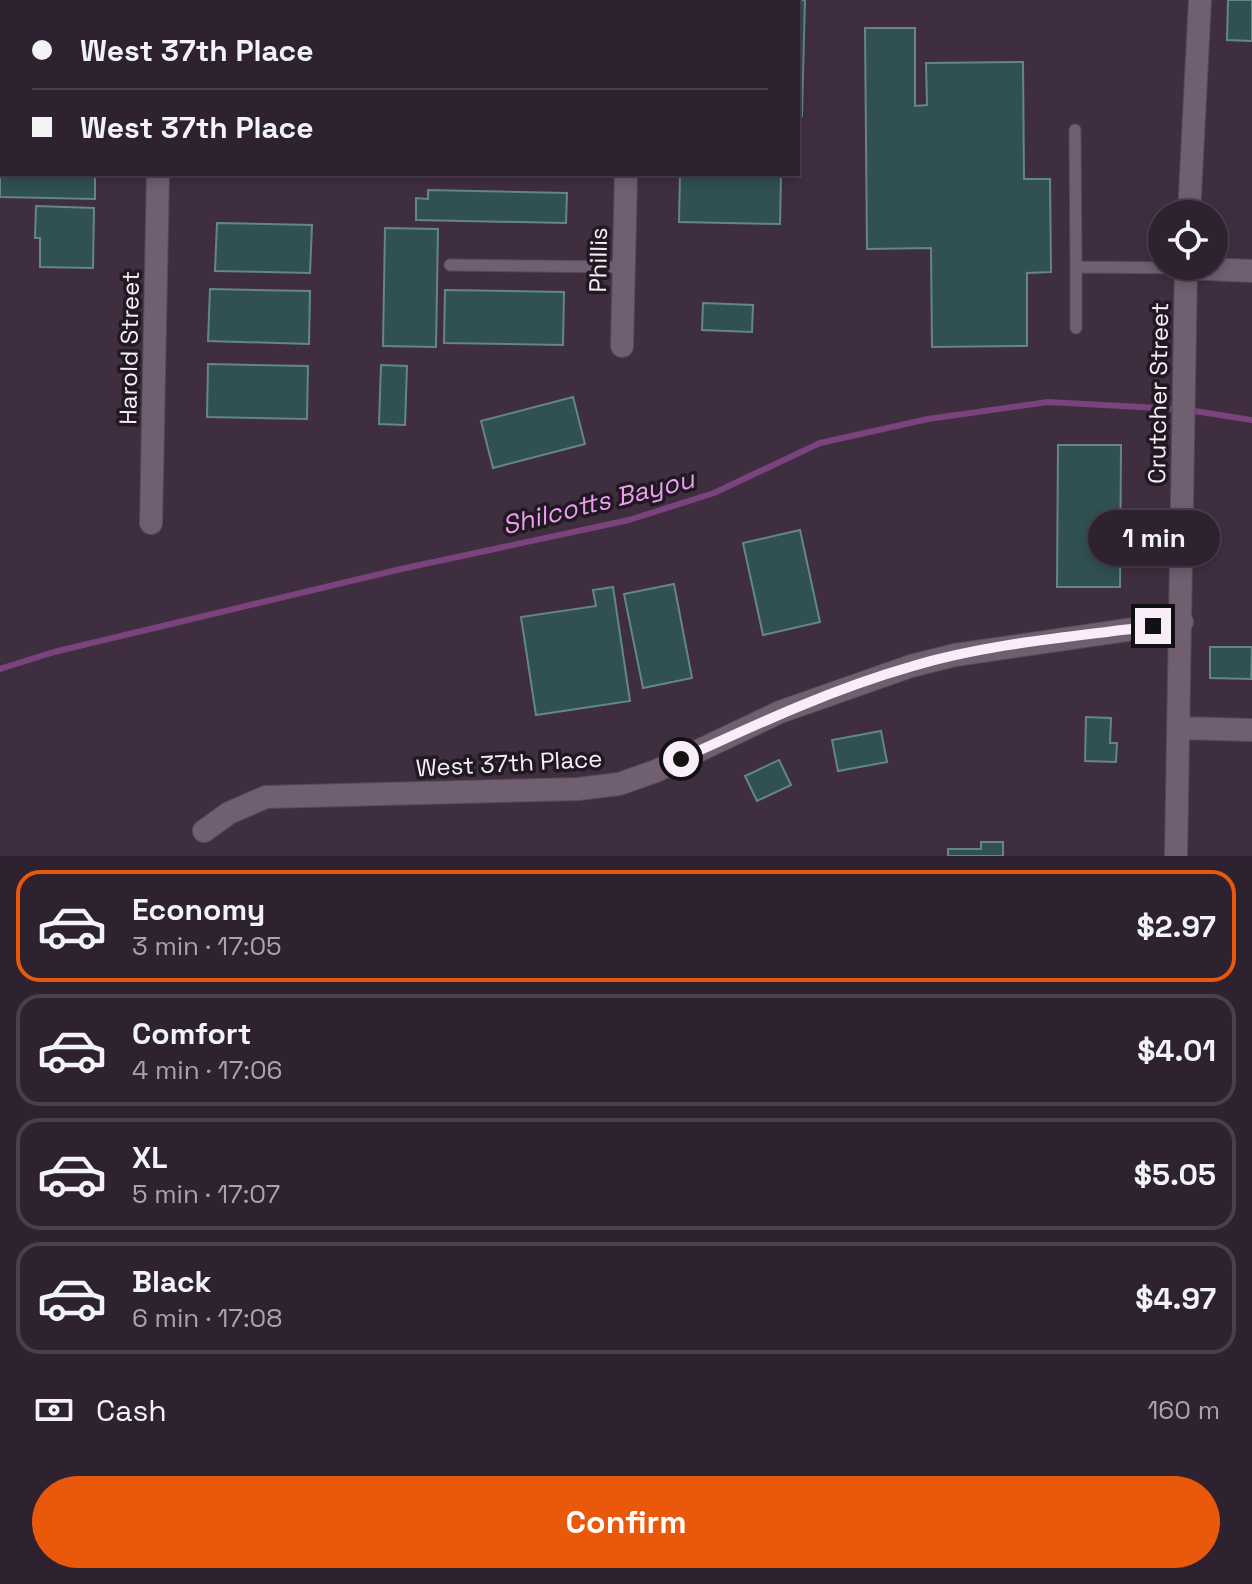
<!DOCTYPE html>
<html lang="en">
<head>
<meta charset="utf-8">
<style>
	body { margin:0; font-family:"Space Grotesk",sans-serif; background:#372a38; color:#f1f3f6; height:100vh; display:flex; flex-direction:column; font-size:30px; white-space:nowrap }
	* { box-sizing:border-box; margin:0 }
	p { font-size:26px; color:#a7a4ab }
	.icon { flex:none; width:44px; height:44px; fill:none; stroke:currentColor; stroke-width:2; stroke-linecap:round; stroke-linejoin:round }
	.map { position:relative; height:856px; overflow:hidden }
	.panel { display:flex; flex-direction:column; background:#2f2230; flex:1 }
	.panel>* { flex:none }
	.top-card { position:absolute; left:0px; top:0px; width:800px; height:176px; box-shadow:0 4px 12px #0003,0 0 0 2px #4a3f4c; display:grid; align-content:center; height:176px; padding:0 32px; background:#2f2230 }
	.tools { position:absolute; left:1148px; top:200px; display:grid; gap:16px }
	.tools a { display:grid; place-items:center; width:80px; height:80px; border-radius:50%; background:#2f2230; box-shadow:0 4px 12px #0003,0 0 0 2px #4a3f4c; font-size:40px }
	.end { position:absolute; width:36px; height:36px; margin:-18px; border:10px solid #f8edf8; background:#111; box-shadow:0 0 0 4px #111 }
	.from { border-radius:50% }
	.bubble { position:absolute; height:56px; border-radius:28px; background:#2f2230; box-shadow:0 4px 12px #0003,0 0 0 2px #4a3f4c; font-size:26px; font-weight:700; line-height:56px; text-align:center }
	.top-card b { display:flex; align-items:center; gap:28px; height:76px; font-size:30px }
	.top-card b+b { border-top:2px solid #4a3f4c }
	.top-card i { width:20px; height:20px; background:#f1f3f6 }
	ul { padding:14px 0 0; list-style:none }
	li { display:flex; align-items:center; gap:24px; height:112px; margin:0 16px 12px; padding:0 16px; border:4px solid #4a3f4c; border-radius:24px }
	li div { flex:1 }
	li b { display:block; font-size:30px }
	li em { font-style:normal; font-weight:700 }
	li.selected { border-color:#ea580c }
	li>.icon { width:72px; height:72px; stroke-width:1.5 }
	.pay { display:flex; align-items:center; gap:20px; height:88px; padding:0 32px; font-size:30px }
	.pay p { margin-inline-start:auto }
	.primary-button { display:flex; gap:16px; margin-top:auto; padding:16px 32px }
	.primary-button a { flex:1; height:92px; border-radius:48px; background:#ea580c; color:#fff; font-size:32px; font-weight:700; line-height:92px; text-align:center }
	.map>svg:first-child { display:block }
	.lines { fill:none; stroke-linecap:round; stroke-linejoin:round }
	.stream { stroke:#7a437d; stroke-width:6 }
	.building { fill:#305052; stroke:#648687; stroke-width:2 }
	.service-casing { stroke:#584a58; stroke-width:13 }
	.minor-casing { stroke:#584a58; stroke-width:24 }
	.service { stroke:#705e71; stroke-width:11 }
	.minor { stroke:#705e71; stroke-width:22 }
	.route { stroke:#f8edf8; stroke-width:10 }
	.labels { text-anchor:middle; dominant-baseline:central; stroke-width:7; stroke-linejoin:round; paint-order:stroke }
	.street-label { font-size:24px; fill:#f8edf8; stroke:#211921 }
	.water-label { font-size:26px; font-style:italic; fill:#ec9df0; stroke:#211921 }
</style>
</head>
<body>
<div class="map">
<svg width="1252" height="856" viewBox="0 0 1252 856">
	<rect width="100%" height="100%" fill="#3f2e40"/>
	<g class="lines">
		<path class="stream" d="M1188,410L1252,420
			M0,669L54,652L401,569L629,520L714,493L820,443L928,419L1048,402L1177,409"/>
	</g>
	<path class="building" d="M667,0H725L666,2Z
		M754,0H805L802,116L798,115V2Z
		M1228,0H1252V41L1227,40Z
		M865,28H915V106L927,105L926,63L1023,62L1024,179H1050L1051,272L1027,273V346L932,347L931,248L867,249Z
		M0,158L2,174H95V199L0,197Z
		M680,174H781L780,224L679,222Z
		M428,190L567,193L566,223L416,220V198L428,199Z
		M36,206L94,208L93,268L40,267V238H35Z
		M217,223L312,225L310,273L215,271Z
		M385,228L438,229L436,347L383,346Z
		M210,289L310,291L309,344L208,341Z
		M445,290L564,292L563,345L444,343Z
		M703,303L753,305L752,332L702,330Z
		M208,364L308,366L307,419L207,417Z
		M381,365L407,366L405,425L379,424Z
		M573,397L585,444L493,468L481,421Z
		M1058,445H1121L1120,587H1057Z
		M800,530L820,622L763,635L743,543Z
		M674,584L692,678L643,688L624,594Z
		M613,587L630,701L536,715L521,617L596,606L593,590Z
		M1210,647H1252L1251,679L1210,678Z
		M1086,717L1111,718L1110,743H1117L1116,762L1085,761Z
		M881,731L887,762L838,771L832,740Z
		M779,760L791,785L757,801L745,776Z
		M981,842H1003V856H948V849H981Z"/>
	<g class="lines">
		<g class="service-casing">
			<path id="service" d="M16,1L61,2
				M186,2L187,0
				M1075,130L1076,267L1186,268
				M450,265L624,267
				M1076,267V328"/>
		</g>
		<g class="minor-casing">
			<path id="minor" d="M164,2V0
				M630,2V0
				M1189,214L1200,0
				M1186,268L1252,271
				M622,346L626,174
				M151,523L158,174
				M1180,728L1252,730
				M204,831L229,813L266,797L578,789L619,784L656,771L780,712L911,666L955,655L1182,622
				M1176,856L1186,266"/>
		</g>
		<use href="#service" class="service"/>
		<use href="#minor" class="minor"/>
	</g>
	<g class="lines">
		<path class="route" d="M681,759C757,724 832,689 913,666C990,643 1074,637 1153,626"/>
	</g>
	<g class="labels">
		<g class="street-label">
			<text transform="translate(598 260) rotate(-89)">Phillis</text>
			<text transform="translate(129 348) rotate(-89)">Harold Street</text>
			<text transform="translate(1158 393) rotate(-89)">Crutcher Street</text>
			<text transform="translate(509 763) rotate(-3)">West 37th Place</text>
		</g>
		<g class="water-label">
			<text transform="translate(598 502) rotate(-14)">Shilcotts Bayou</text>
		</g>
	</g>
</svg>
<div class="tools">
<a><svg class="icon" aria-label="locate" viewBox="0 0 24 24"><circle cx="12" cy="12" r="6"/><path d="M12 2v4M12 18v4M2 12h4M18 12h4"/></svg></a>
</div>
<i class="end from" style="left:681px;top:759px"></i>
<i class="end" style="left:1153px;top:626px"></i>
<div class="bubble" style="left:1088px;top:510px;width:132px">1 min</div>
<div class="top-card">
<b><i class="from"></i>West 37th Place</b>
<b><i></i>West 37th Place</b>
</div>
</div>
<section class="panel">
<ul>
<li class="selected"><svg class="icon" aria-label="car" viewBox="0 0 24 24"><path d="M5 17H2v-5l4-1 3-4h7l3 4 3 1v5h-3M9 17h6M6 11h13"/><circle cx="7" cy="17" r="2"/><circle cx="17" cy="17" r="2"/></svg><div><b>Economy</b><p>3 min · 17:05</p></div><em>$2.97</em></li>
<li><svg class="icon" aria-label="car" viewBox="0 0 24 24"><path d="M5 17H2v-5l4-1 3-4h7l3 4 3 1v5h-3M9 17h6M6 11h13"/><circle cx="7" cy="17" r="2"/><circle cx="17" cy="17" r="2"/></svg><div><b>Comfort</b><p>4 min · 17:06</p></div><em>$4.01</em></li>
<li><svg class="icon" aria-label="car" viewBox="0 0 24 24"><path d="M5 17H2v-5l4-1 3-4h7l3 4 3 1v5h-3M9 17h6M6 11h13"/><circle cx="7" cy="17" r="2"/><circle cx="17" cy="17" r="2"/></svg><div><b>XL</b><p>5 min · 17:07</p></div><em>$5.05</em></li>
<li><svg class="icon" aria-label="car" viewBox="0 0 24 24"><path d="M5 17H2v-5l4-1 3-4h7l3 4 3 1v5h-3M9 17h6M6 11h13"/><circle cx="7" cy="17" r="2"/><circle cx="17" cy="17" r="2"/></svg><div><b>Black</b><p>6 min · 17:08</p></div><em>$4.97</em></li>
</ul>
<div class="pay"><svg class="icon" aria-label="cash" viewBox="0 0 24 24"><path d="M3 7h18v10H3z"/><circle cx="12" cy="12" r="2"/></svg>Cash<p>160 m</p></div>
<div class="primary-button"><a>Confirm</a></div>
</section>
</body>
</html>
